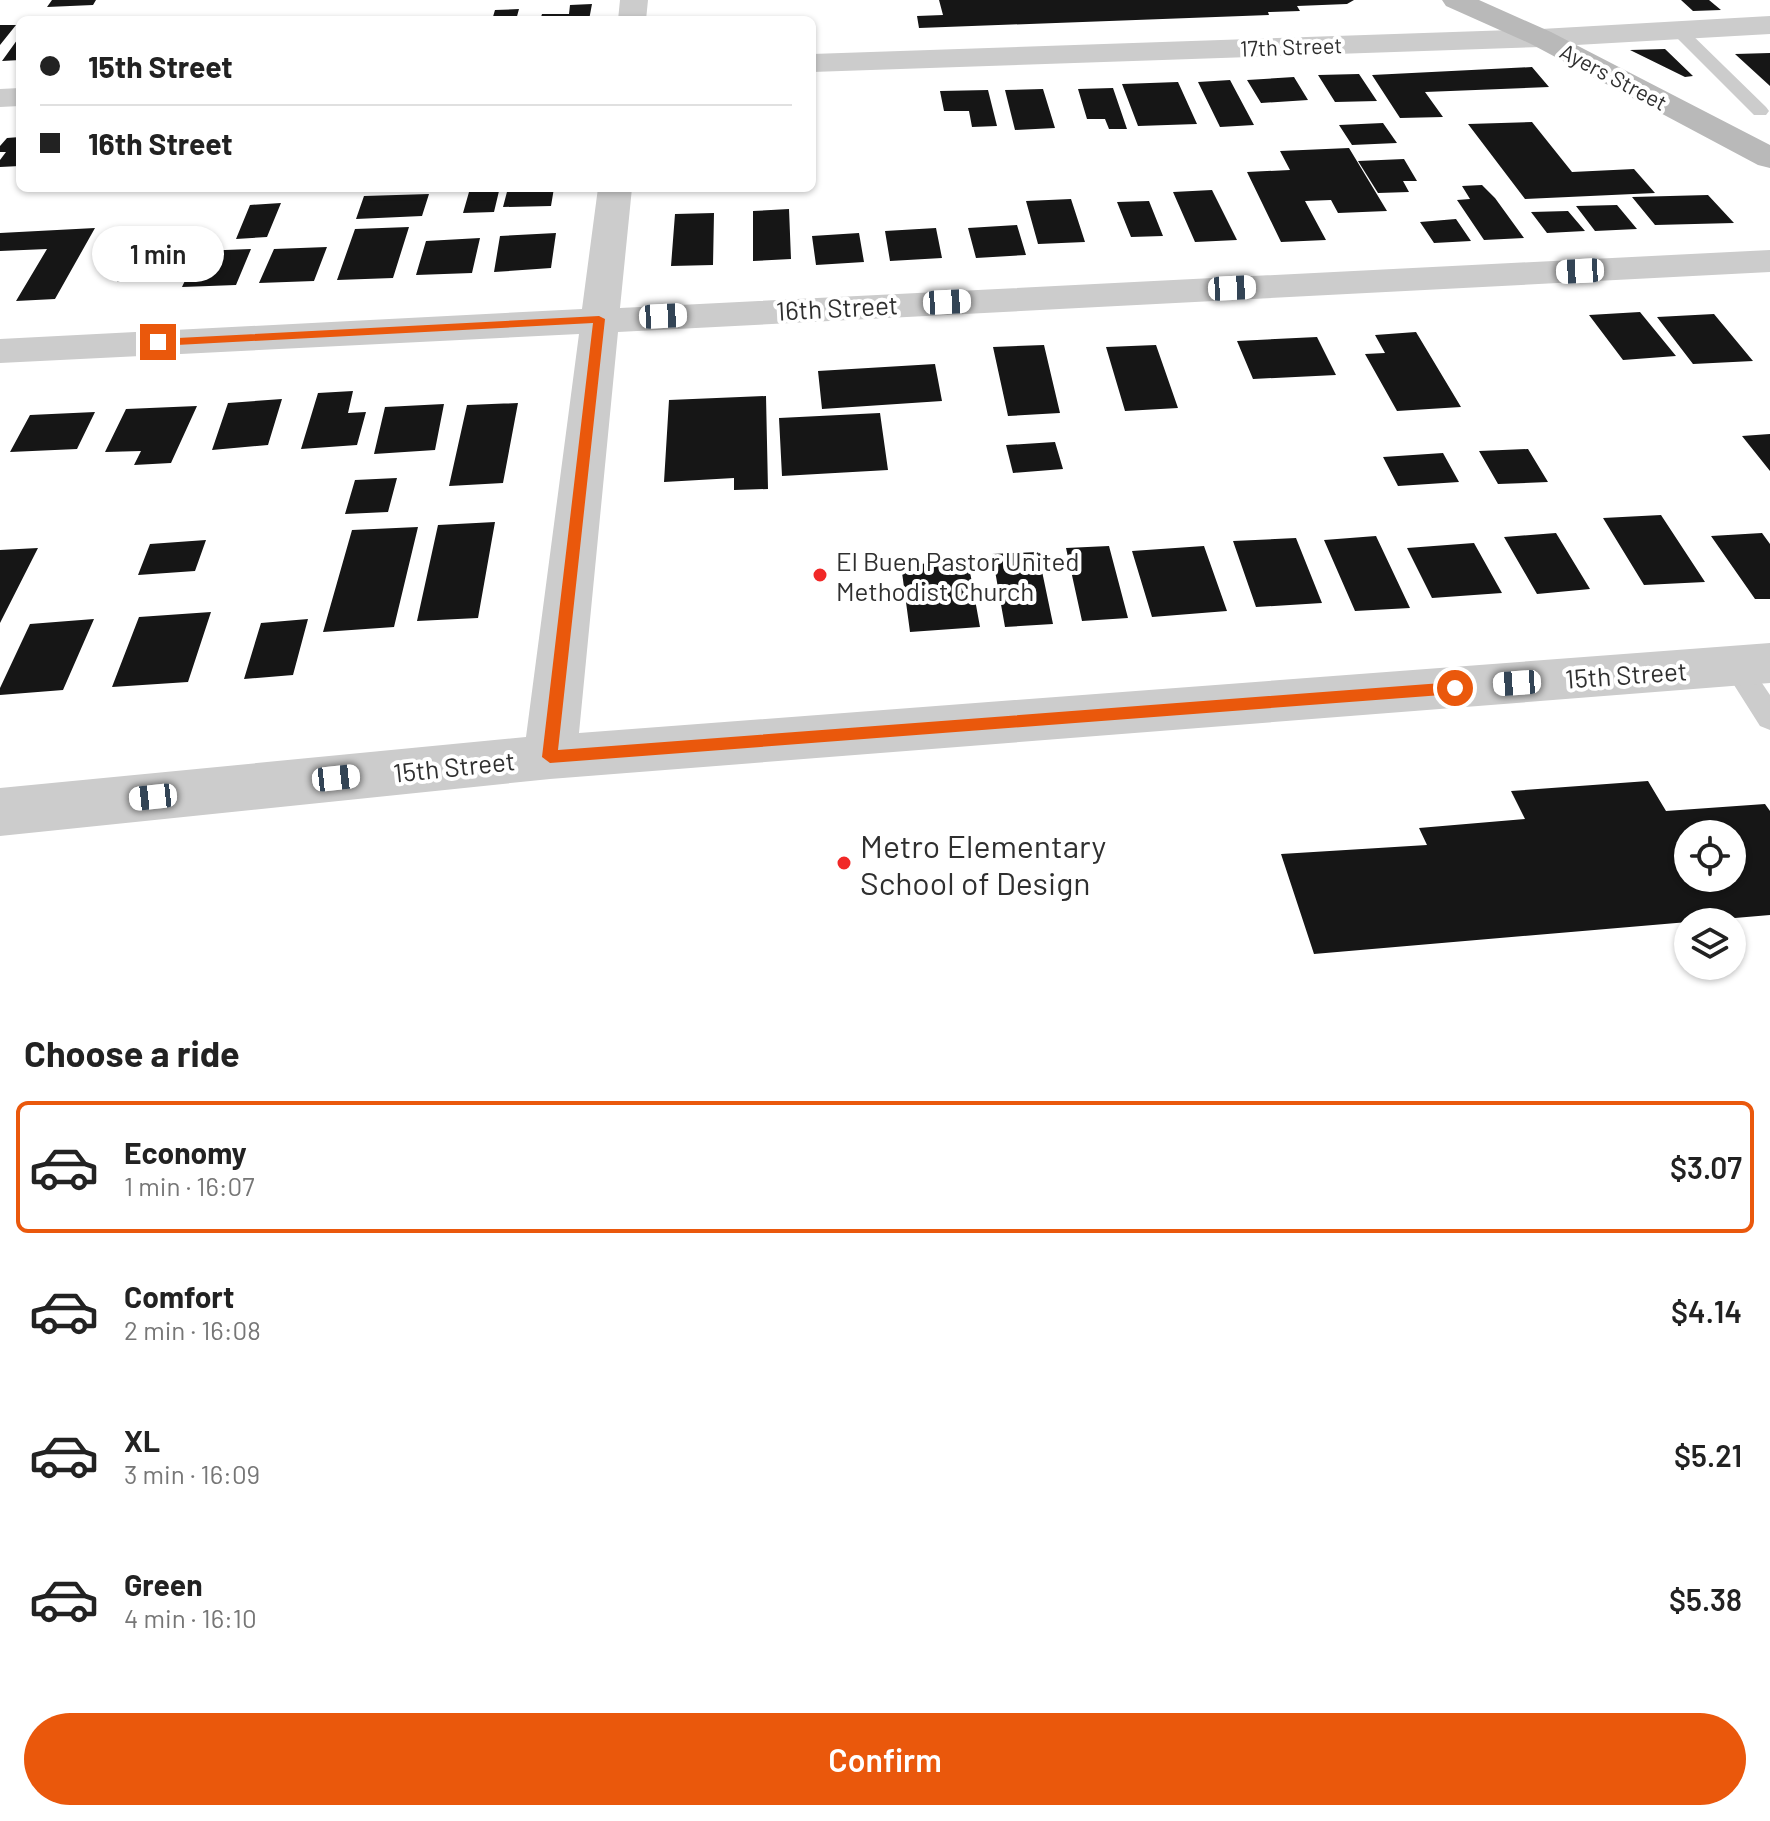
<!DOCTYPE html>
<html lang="en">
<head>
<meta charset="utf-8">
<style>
	body { margin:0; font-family:Barlow,sans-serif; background:#f2f2f2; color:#222; height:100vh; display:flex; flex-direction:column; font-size:30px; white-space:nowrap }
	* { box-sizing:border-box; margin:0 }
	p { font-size:26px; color:#767676 }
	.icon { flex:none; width:44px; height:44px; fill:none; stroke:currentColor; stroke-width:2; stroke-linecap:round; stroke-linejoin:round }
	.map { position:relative; height:1005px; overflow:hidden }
	.sheet { display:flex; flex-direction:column; background:#fff; flex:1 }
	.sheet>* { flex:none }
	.banner { position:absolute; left:16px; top:16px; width:800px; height:176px; border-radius:12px; box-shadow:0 2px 6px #0004; display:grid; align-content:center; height:176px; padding:0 24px; background:#fff }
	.tools { position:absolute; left:1674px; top:820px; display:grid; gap:16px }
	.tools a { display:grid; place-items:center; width:72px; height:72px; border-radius:50%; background:#fff; box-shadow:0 2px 6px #0004; font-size:40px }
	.end { position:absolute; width:36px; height:36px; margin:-18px; border:10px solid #ea580c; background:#fff; box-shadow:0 0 0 4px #fff }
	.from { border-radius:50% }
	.bubble { position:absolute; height:56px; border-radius:28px; background:#fff; box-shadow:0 2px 6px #0004; font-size:26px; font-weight:600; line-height:56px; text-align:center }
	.car { position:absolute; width:24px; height:48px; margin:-24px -12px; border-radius:10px; box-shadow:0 0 6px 2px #0007; background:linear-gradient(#fff 24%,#345 0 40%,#fff 0 76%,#345 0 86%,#fff 0) }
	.banner b { display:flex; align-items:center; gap:28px; height:76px; font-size:30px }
	.banner b+b { border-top:2px solid #e0e0e0 }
	.banner i { width:20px; height:20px; background:#222 }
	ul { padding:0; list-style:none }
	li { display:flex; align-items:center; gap:24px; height:132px; margin:0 16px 12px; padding:0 8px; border:4px solid transparent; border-radius:12px }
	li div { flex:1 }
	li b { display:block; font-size:30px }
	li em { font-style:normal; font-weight:600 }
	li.on { border-color:#ea580c }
	li>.icon { width:72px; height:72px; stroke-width:1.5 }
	h2 { padding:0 24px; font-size:36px; line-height:96px }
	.cta { display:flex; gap:16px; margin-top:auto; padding:16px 24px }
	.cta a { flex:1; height:92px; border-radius:48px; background:#ea580c; color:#fff; font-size:32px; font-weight:600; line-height:92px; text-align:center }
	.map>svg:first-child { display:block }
	.building { fill:#161616; fill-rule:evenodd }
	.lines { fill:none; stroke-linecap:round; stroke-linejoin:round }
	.service { fill:#ccc; fill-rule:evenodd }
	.minor { fill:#ccc; fill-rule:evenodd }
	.secondary { fill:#b9b9b9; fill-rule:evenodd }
	.route { fill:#ea580c }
	.poi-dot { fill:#f12827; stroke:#fff; stroke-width:3 }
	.labels { text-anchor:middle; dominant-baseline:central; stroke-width:8; stroke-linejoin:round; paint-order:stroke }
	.far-street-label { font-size:22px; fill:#2f2f2f; stroke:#fff }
	.street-label { font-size:26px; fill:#2f2f2f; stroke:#fff }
	.poi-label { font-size:26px; fill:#2f2f2f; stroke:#fff; text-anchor:start }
	.near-poi-label { font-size:32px; fill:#2f2f2f; stroke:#fff; text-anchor:start }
</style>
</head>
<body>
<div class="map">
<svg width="1770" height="1005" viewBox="0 0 1770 1005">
	<rect width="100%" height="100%" fill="#fff"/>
	<path class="building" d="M52,0H96L93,5L47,7Z
		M939,0H1354L1347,4L1297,6L1300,11L1268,12L1269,15L919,28L917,16L943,15Z
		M1681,0H1709L1721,10L1693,11Z
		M592,4L589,20H540L542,14H569L570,5Z
		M519,9L516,20H492L495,10Z
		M0,25H16L0,45Z
		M20,36V60L2,61Z
		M1665,49L1693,76L1685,77L1630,50Z
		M1770,53V86L1735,54Z
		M1532,67L1549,87L1425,92L1443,117L1400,118L1372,75Z
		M1359,74L1377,101L1335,102L1318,75Z
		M1294,77L1308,100L1261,103L1247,80Z
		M1230,80L1254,125L1220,127L1198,82Z
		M1178,82L1197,124L1138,126L1122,84Z
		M1113,88L1127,129H1109L1105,119H1087L1078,89Z
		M1043,89L1055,128L1015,130L1005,90Z
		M988,90L997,126L972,127L969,111H944L940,91Z
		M1532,122L1572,172L1634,169L1655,193L1525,199L1468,124Z
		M1383,123L1397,143L1352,145L1339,125Z
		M20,137V166L0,167V160L6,152H0V146L7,138Z
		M1349,148L1387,211L1338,213L1331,200L1305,201L1326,240L1281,242L1247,172L1290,170L1280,151Z
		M1404,159L1417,181H1403L1409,192L1378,193L1358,161Z
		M1482,185L1495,198L1524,238L1484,240L1457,200L1470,199L1462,186Z
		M508,188H554L551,206L503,207Z
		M1212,190L1237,240L1195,242L1173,192Z
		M499,191L494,212L463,213L469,192Z
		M429,194L422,216L356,219L364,196Z
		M1708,195L1734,223L1655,225L1632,197Z
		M1071,199L1085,242L1038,244L1026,201Z
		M1149,201L1163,236L1131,237L1117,202Z
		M281,203L267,237L236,239L250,205Z
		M1617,205L1637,229L1595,231L1576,206Z
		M789,209L791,259L753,261V211Z
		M1568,211L1585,231L1547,233L1531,212Z
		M714,213L713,265L671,266L675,214Z
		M1456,219L1471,241L1434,243L1420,222Z
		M1017,225L1026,255L976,258L968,228Z
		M409,227L393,278L337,280L355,229Z
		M95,228L55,299L16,301L47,249L0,251V233Z
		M936,228L942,258L890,261L885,231Z
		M556,233L551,268L494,272L500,236Z
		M859,233L864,262L816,265L812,236Z
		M480,238L472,273L416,275L426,241Z
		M327,247L314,281L259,283L274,249Z
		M183,249L169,279L117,282L133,252Z
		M251,249L236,285L182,287L199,251Z
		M1640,312L1676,356L1623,360L1589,315Z
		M1714,314L1753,361L1693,364L1657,317Z
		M1416,332L1461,407L1397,411L1365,354L1385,353L1375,335Z
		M1317,337L1336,375L1253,379L1237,341Z
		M1044,345L1060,413L1008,416L993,347Z
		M1156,345L1178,408L1125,411L1106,347Z
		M935,364L942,401L822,409L818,371Z
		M353,391L348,413L366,412L357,445L301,449L318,393Z
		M766,396L768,489L734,490V478L664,482L669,400Z
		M282,399L268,445L212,450L228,403Z
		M518,403L503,483L449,486L467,405Z
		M444,404L435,450L374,454L385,407Z
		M197,406L171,463L134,465L141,451L105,452L126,409Z
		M95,412L77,449L10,452L30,415Z
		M880,413L888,470L782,476L779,418Z
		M1770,434V471L1742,436Z
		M1055,442L1063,469L1013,473L1006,445Z
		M1528,449L1548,482L1498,484L1479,451Z
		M1443,453L1459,482L1398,486L1383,457Z
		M397,478L388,512L345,514L355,480Z
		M1661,515L1705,582L1644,585L1603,518Z
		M495,522L478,618L417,621L438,525Z
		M418,527L394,627L323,632L352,530Z
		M1556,533L1590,589L1537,594L1504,537Z
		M1762,533L1770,544V599H1755L1711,536Z
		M1376,536L1410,608L1355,611L1324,540Z
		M1296,538L1322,603L1256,607L1233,541Z
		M206,540L195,571L138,575L150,544Z
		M1474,543L1502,593L1432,598L1407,548Z
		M1109,546L1128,618L1082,621L1066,548Z
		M1204,546L1227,611L1152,617L1132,551Z
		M38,548L0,623V550Z
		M1038,552L1053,624L1005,627L992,554Z
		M968,561L980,627L910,632L901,565Z
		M211,612L188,682L112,687L139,617Z
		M94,619L63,690L0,695V688L30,624Z
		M308,619L293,675L244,679L261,623Z
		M1648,781L1666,811L1765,804L1770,811V915L1314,954L1281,854L1427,845L1419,828L1525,819L1511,791ZM1688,834H1732V878H1688Z"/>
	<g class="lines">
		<path class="service" d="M1677,24L1683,26L1766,107L1769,111L1766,115H1754L1671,32V26Z
			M1735,655L1745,658L1770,695V730L1760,726L1722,666L1725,658Z"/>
		<path class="minor" d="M620,0H648L646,20H618Z
			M1770,16V34L1541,47L812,72V54L1541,29Z
			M20,88V106L0,107V89Z
			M598,188H632L620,308L1770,250V272L618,332L579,733L1770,643V683L550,779L0,836V788L526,737L579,334L0,363V339L582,309Z"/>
		<path class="secondary" d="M1442,0H1479L1551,32L1770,145V168L1758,165L1531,44L1446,6Z"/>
	</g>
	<path class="route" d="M599,316L605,319L558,750L1455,682L1462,688L1455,694L550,763L542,757L593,323L158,346L152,342L158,339Z"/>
	<g class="poi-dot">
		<circle cx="820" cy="575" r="8"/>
		<circle cx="844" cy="863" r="8"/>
	</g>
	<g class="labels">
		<g class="far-street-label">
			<text transform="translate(1291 46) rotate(-2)">17th Street</text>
			<text transform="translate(1614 76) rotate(28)">Ayers Street</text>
		</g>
		<g class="street-label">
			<text transform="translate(837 307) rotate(-3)">16th Street</text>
			<text transform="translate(1626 674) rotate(-4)">15th Street</text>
			<text transform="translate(454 766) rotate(-6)">15th Street</text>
		</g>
		<g class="poi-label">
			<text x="836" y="560">El Buen Pastor United<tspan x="836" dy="30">Methodist Church</tspan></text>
		</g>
		<g class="near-poi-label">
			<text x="860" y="845">Metro Elementary<tspan x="860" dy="37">School of Design</tspan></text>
		</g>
	</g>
</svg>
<div class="tools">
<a><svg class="icon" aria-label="locate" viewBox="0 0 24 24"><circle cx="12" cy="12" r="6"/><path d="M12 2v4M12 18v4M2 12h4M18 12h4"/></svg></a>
<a><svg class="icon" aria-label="layers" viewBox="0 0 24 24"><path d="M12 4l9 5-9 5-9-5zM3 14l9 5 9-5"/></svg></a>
</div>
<i class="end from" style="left:1455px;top:688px"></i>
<i class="end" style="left:158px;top:342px"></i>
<div class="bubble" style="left:92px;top:226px;width:132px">1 min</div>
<i class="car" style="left:1580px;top:271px;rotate:267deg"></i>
<i class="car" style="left:1232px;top:288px;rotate:87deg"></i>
<i class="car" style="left:947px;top:302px;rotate:87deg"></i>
<i class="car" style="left:663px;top:316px;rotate:87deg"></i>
<i class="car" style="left:1517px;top:683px;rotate:266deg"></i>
<i class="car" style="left:336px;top:778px;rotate:84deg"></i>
<i class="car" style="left:153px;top:797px;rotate:264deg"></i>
<div class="banner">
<b><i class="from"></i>15th Street</b>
<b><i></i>16th Street</b>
</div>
</div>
<section class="sheet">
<h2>Choose a ride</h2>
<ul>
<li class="on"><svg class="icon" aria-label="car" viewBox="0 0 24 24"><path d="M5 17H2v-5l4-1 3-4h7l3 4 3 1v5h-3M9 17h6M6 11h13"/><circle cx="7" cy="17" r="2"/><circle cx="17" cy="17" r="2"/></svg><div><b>Economy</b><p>1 min · 16:07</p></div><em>$3.07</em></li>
<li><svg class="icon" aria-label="car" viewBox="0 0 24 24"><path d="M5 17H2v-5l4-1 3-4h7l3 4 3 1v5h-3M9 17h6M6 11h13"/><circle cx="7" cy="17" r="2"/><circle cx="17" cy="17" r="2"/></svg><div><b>Comfort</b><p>2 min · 16:08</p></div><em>$4.14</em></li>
<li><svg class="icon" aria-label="car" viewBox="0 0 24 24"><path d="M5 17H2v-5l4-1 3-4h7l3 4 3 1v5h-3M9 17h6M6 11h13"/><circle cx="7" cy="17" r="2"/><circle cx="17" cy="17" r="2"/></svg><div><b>XL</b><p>3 min · 16:09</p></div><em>$5.21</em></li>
<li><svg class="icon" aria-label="car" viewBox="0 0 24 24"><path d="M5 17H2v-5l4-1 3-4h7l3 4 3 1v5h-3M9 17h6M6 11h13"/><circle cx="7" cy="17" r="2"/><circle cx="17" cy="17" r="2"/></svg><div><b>Green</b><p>4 min · 16:10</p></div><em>$5.38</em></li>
</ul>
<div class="cta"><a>Confirm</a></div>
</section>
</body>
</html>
